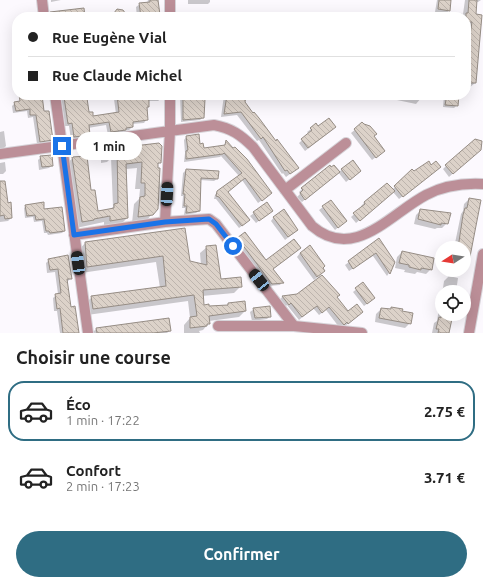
<!DOCTYPE html>
<html lang="fr">
<head>
<meta charset="utf-8">
<style>
	body { margin:0; font-family:Ubuntu,sans-serif; background:#f6f6f6; color:#222; height:100vh; display:flex; flex-direction:column; font-size:15px; white-space:nowrap }
	* { box-sizing:border-box; margin:0 }
	p { font-size:13px; color:#767676 }
	.icon { flex:none; width:22px; height:22px; fill:none; stroke:currentColor; stroke-width:2; stroke-linecap:round; stroke-linejoin:round }
	.map { position:relative; height:333px; overflow:hidden }
	.sheet { display:flex; flex-direction:column; background:#fff; flex:1 }
	.sheet>* { flex:none }
	.banner { position:absolute; left:12px; top:12px; width:459px; height:88px; border-radius:16px; box-shadow:0 4px 16px #0002; display:grid; align-content:center; height:88px; padding:0 16px; background:#fff }
	.needle { width:26px; rotate:258deg }
	.fabs { position:absolute; left:435px; top:241px; display:grid; gap:8px }
	.fabs a { display:grid; place-items:center; width:36px; height:36px; border-radius:50%; background:#fff; box-shadow:0 4px 16px #0002; font-size:20px }
	.end { position:absolute; width:18px; height:18px; margin:-9px; border:5px solid #1a73e8; background:#fff; box-shadow:0 0 0 2px #fff }
	.from { border-radius:50% }
	.bubble { position:absolute; height:28px; border-radius:14px; background:#fff; box-shadow:0 4px 16px #0002; font-size:13px; font-weight:700; line-height:28px; text-align:center }
	.car { position:absolute; width:12px; height:24px; margin:-12px -6px; border-radius:5px; box-shadow:0 0 3px 1px #0007; background:linear-gradient(#222 24%,#8ab4d8 0 40%,#222 0 76%,#8ab4d8 0 86%,#222 0) }
	.banner b { display:flex; align-items:center; gap:14px; height:38px; font-size:15px }
	.banner b+b { border-top:1px solid #e0e0e0 }
	.banner i { width:10px; height:10px; background:#222 }
	ul { padding:0; list-style:none }
	li { display:flex; align-items:center; gap:12px; height:60px; margin:0 8px 6px; padding:0 8px; border:2px solid transparent; border-radius:16px }
	li div { flex:1 }
	li b { display:block; font-size:15px }
	li em { font-style:normal; font-weight:700 }
	li.on { border-color:#2f6d83 }
	li>.icon { width:36px; height:36px; stroke-width:1.5 }
	h2 { padding:0 16px; font-size:18px; line-height:48px }
	.primary-button { display:flex; gap:8px; margin-top:auto; padding:8px 16px }
	.primary-button a { flex:1; height:46px; border-radius:24px; background:#2f6d83; color:#fff; font-size:16px; font-weight:700; line-height:46px; text-align:center }
	.map>svg:first-child { display:block }
	.shadow { fill:#0003 }
	.building { fill:url(#building-back-hatch); stroke:#968d85 }
	.lines { fill:none; stroke-linecap:round; stroke-linejoin:round }
	.minor-casing { stroke:#d6d3d8; stroke-width:12 }
	.minor { stroke:#bc8f98; stroke-width:10 }
	.route { stroke:#1a73e8; stroke-width:5 }
</style>
</head>
<body>
<div class="map">
<svg width="483" height="333" viewBox="0 0 483 333">
	<defs>
		<pattern id="building-back-hatch" width="6" height="6" patternUnits="userSpaceOnUse"><rect width="6" height="6" fill="#dcd2c9"/><path d="M-1 5l2 2M0 0l6 6M5-1l2 2" fill="none" stroke="#bdb4ad"/></pattern>
	</defs>
	<rect width="100%" height="100%" fill="#fcf9fe"/>
	<path class="shadow" d="M51,0H61L51,2Z
		M148,0H157L160,17H137L136,7L140,4L147,3Z
		M188,0H210V2L208,4H188Z
		M437,0H450L449,10L446,14L435,12Z
		M465,0H481L478,2H476L475,83L469,88H466V17H455L459,13L463,14Z
		M179,15H190V17H177Z
		M17,77V86L15,87L14,80Z
		M27,95H41L43,112L52,140L49,143L37,144L33,117L28,118L27,111L13,113L12,106L15,103L28,101Z
		M61,95H76L77,100L92,117L116,114L114,99L119,95H162V98L158,101H148V106L146,108L147,119L144,123L132,124V127L129,130L124,131L121,133L108,135L106,125L88,128L89,135L86,138L71,140L69,126H65Z
		M180,95H193V100L203,117L200,120L181,122Z
		M224,95H245L244,103L294,171L286,177L283,173L282,174L259,140L257,141L237,115L221,117Z
		M373,95H423L422,97L416,104Z
		M444,95H458L457,105L454,108L443,107Z
		M362,124L373,137L380,154L372,160L351,133Z
		M316,125L318,127L332,130L305,151L299,143L309,134L307,132Z
		M4,131L6,146L0,152V132Z
		M186,137L199,145L203,149L223,147L226,142L268,196L258,203L242,180L227,192L246,223L239,228L216,199H214L215,195L218,191L239,176L221,156L220,157L184,162L185,153L184,140Z
		M109,148L116,151L117,149L160,162L157,165L152,214L146,221L132,223L134,204L139,199L140,189H135L137,168L126,169L127,218L121,224L104,227V222L76,228L66,164L73,158L90,191L98,212L109,210L113,207L111,158L107,162L101,163V156Z
		M476,153L449,177L443,169L446,166Z
		M41,157L52,165L49,168L39,170L38,160Z
		M353,161L360,171L346,182L338,172L302,202L297,197L300,194L299,192L302,189L330,167L331,169L334,166L339,172Z
		M5,162L6,171L3,174H0V163Z
		M431,166L437,170L399,199L393,192L356,223L351,217L362,207L361,206L364,203L387,184L392,190L412,170L414,173Z
		M186,170L217,179L214,181L200,180L199,211L196,213L184,215L185,208H182L183,196H181L183,173Z
		M0,195L11,218L8,221L0,222Z
		M469,199L464,267V248H454L461,214L463,211L464,204Z
		M331,201L342,224L335,230L319,210Z
		M267,203L269,213L256,223L250,216Z
		M26,206L44,210L64,231L62,233L48,235L47,233H44L42,221L34,222L33,217L25,218L24,208Z
		M421,210L447,223L442,228H437L435,229L414,224L416,215Z
		M274,217L294,233L285,240L271,221Z
		M184,229L189,262L201,265L200,253L207,247L220,280L241,286L234,293L202,296L203,306L208,308L226,306L228,304L245,311L239,317L209,321V323L203,330L199,331L200,333H184V325L190,318L188,301L87,315L85,304L92,297L160,288L156,262L81,273L79,250L85,243Z
		M238,239L266,262L297,251L272,270L282,282L280,285L269,286L235,241Z
		M379,240L394,262L389,273L387,276L373,256L349,271L345,265Z
		M402,252L431,269L426,274L417,272L415,274L404,272L405,270L395,268L397,257Z
		M300,253L322,268L321,274L314,280L297,257Z
		M49,260L71,278L67,282L70,308L78,333H60L57,311H54L53,298L58,294L55,272L47,273L46,263Z
		M449,276L458,278L456,292H442V314H452L448,333H432L434,323L437,321L440,302L438,301L440,291L443,288L444,281Z
		M363,284L371,301L364,306L353,292Z
		M298,295L336,297L348,312L359,315L345,326L343,325L339,327L326,310L319,315L313,308L299,320L287,305L285,307L280,300L282,297Z
		M391,308L401,312L410,323L405,328L375,322L376,314L381,309L390,310Z
		M254,309L270,316L267,319L252,321L250,312Z
		M168,319L170,330L167,333H92L96,329Z"/>
	<path class="building" d="M150,0H158L160,15L141,17L139,3L150,2Z
		M439,0H451L450,11L438,9Z
		M469,0H477L476,14L482,15L476,83H466V52L469,53L470,38L469,37L470,35L472,22H466V13H468Z
		M84,8L85,17H50V12Z
		M117,9L123,10L128,17H111Z
		M19,95H42L44,111H49L53,140L40,142L36,115H30V109L16,111L14,102L20,101Z
		M77,95L78,99L87,98L89,112H93V116L119,112L117,95H149V107H147L148,120L133,122V127L126,128V130L111,132L109,122L89,125L90,135L74,137L72,123L68,124L64,97Z
		M183,95H194V99H205L204,118L183,120Z
		M227,95L246,97L245,102L253,113L254,112L259,118L276,141L277,139L299,168L290,174L287,170L285,171L263,137L261,139L241,112L224,114Z
		M447,95H459L458,106L445,105Z
		M329,118L336,127L308,148L301,139L312,130L310,128L316,123L318,126Z
		M362,122L364,124L370,126L377,134L374,136L385,151L376,158L354,129Z
		M199,134L200,144L203,143L204,148L225,145L226,140L233,148L235,147L247,159L272,193L262,201L245,178L228,192L250,220L242,226L219,197L216,196L217,191L242,173L224,153L223,154L186,159V151L188,150L186,136Z
		M475,139L482,141L481,150L453,174L445,165Z
		M159,143L162,146L161,163H158V168H160L158,209L153,215L138,217L140,197L145,196V183H141L142,162L126,164L128,218L110,221V216L94,219V220L82,222L72,157L87,156L91,190H95L98,211L114,208V204L118,203L117,148Z
		M117,146V154L109,155V147Z
		M52,155L53,166L42,167L40,156Z
		M353,160L361,171L350,180L341,169Z
		M429,161L431,165L436,161L441,167L403,197L394,186L412,169L414,171Z
		M330,165L331,167L334,165L340,172L305,200L300,193L303,190L301,188Z
		M186,169L219,171L218,179L201,178L200,211L186,213L187,206H184L185,194H183Z
		M0,181H5L8,203L11,202L12,218L5,219L4,215L0,216Z
		M387,183L395,191L360,221L353,213L365,204L364,202Z
		M469,198L481,200L468,267H464V248H458L463,215L465,208H467Z
		M331,200L347,221L338,228L322,206Z
		M44,202V209L62,207L65,231L50,233L49,231H46L44,219L36,220L35,215L27,216L25,205Z
		M267,202L273,211L259,221L253,212Z
		M284,209L298,230L288,237L273,217Z
		M420,209L451,213L448,224L441,223V225L418,219Z
		M185,228L190,261L207,265L206,246L216,245L221,279L241,277L242,287L203,290L204,305L209,304V306L228,305V303L245,301L246,311L209,316L210,324H207V326L190,328V317L197,316L194,295L93,309L91,296L166,286L163,256L87,267L85,242Z
		M245,232L266,260L294,239L301,248L273,269L284,283L272,284L248,252L237,238Z
		M379,238L395,262L390,274L376,253L353,269L348,261Z
		M310,245L325,266L323,268L325,271L317,277L300,253Z
		M402,251L434,258L432,270L421,268V270L409,267V265L399,263Z
		M68,255L72,279H67L71,307L75,306L79,333H63L60,308L57,309L55,294L61,293L58,269L50,270L48,259Z
		M322,275L340,295L337,297L348,311L357,304L363,312L348,324L347,322L344,325L329,307L322,313L317,306L302,317L291,303L289,305L282,296L297,294Z
		M363,282L375,298L367,304L355,288Z
		M270,306L271,317L255,318L253,308Z
		M391,307L403,309L402,311L413,313L411,324L379,318L381,308L391,309Z
		M441,314H453L449,333H438L439,329H436L439,317L441,318Z
		M169,318L171,331L153,333H97L96,328Z"/>
	<g class="lines">
		<g class="minor-casing">
			<path id="minor" d="M42,0L44,17
				M170,0V17
				M55,95L88,333
				M0,154L214,125C231,128 241,135 253,147L312,226C354,262 390,214 426,195C443,186 464,183 483,184
				M285,190L346,143
				M165,222L170,131V95
				M74,235L165,222L209,219L216,224L294,326L362,333
				M218,326H294
				M469,333L483,254"/>
		</g>
		<use href="#minor" class="minor"/>
	</g>
	<g class="lines">
		<path class="route" d="M62,146L74,235L165,222L209,219L216,224L233,246"/>
	</g>
</svg>
<div class="fabs">
<a><svg class="needle" viewBox="-14 -14 28 28"><path d="M0-13l5 13h-10z" fill="#e53935"/><path d="M0 13l5-13h-10z" fill="#767676"/></svg></a>
<a><svg class="icon" aria-label="locate" viewBox="0 0 24 24"><circle cx="12" cy="12" r="6"/><path d="M12 2v4M12 18v4M2 12h4M18 12h4"/></svg></a>
</div>
<i class="end from" style="left:233px;top:246px"></i>
<i class="end" style="left:62px;top:146px"></i>
<div class="bubble" style="left:76px;top:132px;width:66px">1 min</div>
<i class="car" style="left:167px;top:194px;rotate:3deg"></i>
<i class="car" style="left:78px;top:263px;rotate:352deg"></i>
<i class="car" style="left:259px;top:280px;rotate:322deg"></i>
<div class="banner">
<b><i class="from"></i>Rue Eugène Vial</b>
<b><i></i>Rue Claude Michel</b>
</div>
</div>
<section class="sheet">
<h2>Choisir une course</h2>
<ul>
<li class="on"><svg class="icon" aria-label="car" viewBox="0 0 24 24"><path d="M5 17H2v-5l4-1 3-4h7l3 4 3 1v5h-3M9 17h6M6 11h13"/><circle cx="7" cy="17" r="2"/><circle cx="17" cy="17" r="2"/></svg><div><b>Éco</b><p>1 min · 17:22</p></div><em>2.75 €</em></li>
<li><svg class="icon" aria-label="car" viewBox="0 0 24 24"><path d="M5 17H2v-5l4-1 3-4h7l3 4 3 1v5h-3M9 17h6M6 11h13"/><circle cx="7" cy="17" r="2"/><circle cx="17" cy="17" r="2"/></svg><div><b>Confort</b><p>2 min · 17:23</p></div><em>3.71 €</em></li>
</ul>
<div class="primary-button"><a>Confirmer</a></div>
</section>
</body>
</html>
